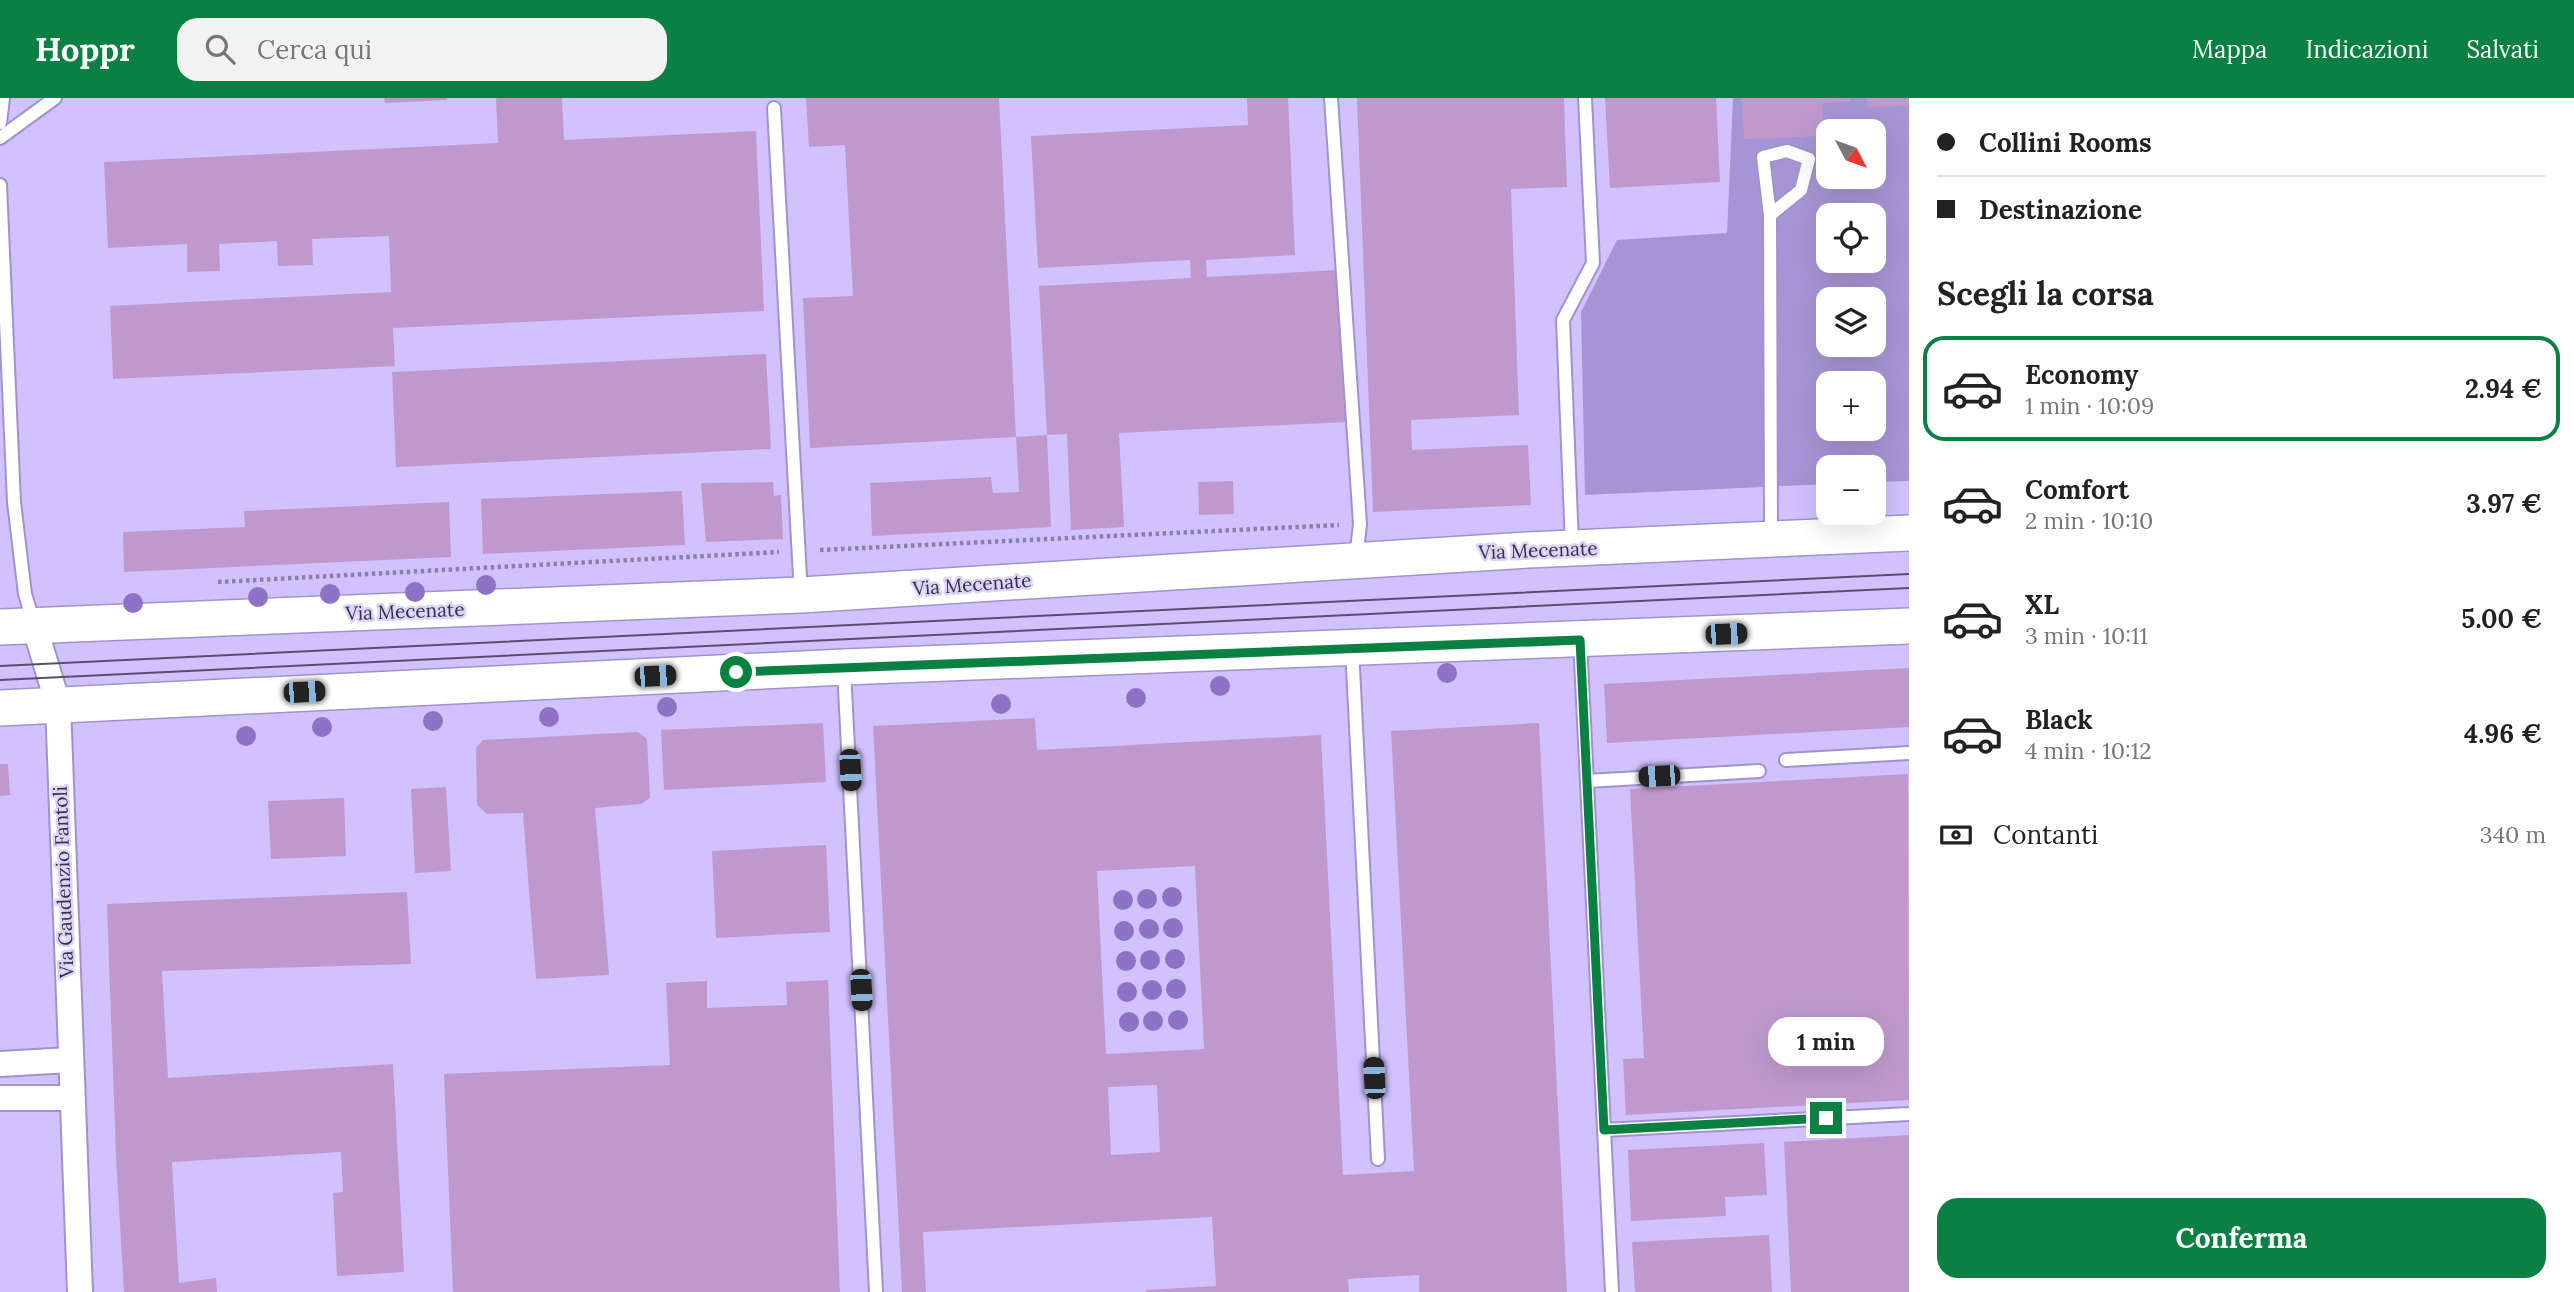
<!DOCTYPE html>
<html lang="it">
<head>
<meta charset="utf-8">
<style>
	body { margin:0; font-family:Lora,serif; background:#f2f2f2; color:#222; height:100vh; display:flex; flex-direction:column; font-size:26px; white-space:nowrap }
	* { box-sizing:border-box; margin:0 }
	p { font-size:23px; color:#767676 }
	.icon { flex:none; width:38px; height:38px; fill:none; stroke:currentColor; stroke-width:2; stroke-linecap:round; stroke-linejoin:round }
	.map { position:relative; flex:1; overflow:hidden }
	.sheet { display:flex; flex-direction:column; background:#fff; width:665px }
	.sheet>* { flex:none }
	.top-card { display:grid; align-content:center; height:154px; padding:0 28px; background:#fff }
	.needle { width:46px; rotate:131deg }
	.buttons { position:absolute; left:1816px; top:21px; display:grid; gap:14px }
	.buttons a { display:grid; place-items:center; width:70px; height:70px; border-radius:14px; background:#fff; box-shadow:0 7px 28px #0002; font-size:35px }
	.end { position:absolute; width:32px; height:32px; margin:-16px; border:9px solid #0b8043; background:#fff; box-shadow:0 0 0 4px #fff }
	.from { border-radius:50% }
	.bubble { position:absolute; height:49px; border-radius:21px; background:#fff; box-shadow:0 7px 28px #0002; font-size:23px; font-weight:700; line-height:49px; text-align:center }
	.car { position:absolute; width:21px; height:42px; margin:-21px -10px; border-radius:9px; box-shadow:0 0 5px 2px #0007; background:linear-gradient(#222 24%,#8ab4d8 0 40%,#222 0 76%,#8ab4d8 0 86%,#222 0) }
	.top-card b { display:flex; align-items:center; gap:24px; height:66px; font-size:26px }
	.top-card b+b { border-top:2px solid #e0e0e0 }
	.top-card i { width:18px; height:18px; background:#222 }
	ul { padding:0; list-style:none }
	li { display:flex; align-items:center; gap:21px; height:105px; margin:0 14px 10px; padding:0 14px; border:4px solid transparent; border-radius:21px }
	li div { flex:1 }
	li b { display:block; font-size:26px }
	li em { font-style:normal; font-weight:700 }
	li.on { border-color:#0b8043 }
	li>.icon { width:63px; height:63px; stroke-width:1.5 }
	h2 { padding:0 28px; font-size:32px; line-height:84px }
	.pay { display:flex; align-items:center; gap:18px; height:77px; padding:0 28px; font-size:26px }
	.pay p { margin-inline-start:auto }
	.button { display:flex; gap:14px; margin-top:auto; padding:14px 28px }
	.button a { flex:1; height:80px; border-radius:21px; background:#0b8043; color:#fff; font-size:28px; font-weight:700; line-height:80px; text-align:center }
	header { display:flex; align-items:center; gap:42px; box-sizing:border-box; height:98px; padding:0 35px; background:#0b8043; color:#fff }
	header strong { font-size:33px }
	nav { display:flex; gap:38px; margin-inline-start:auto; font-size:24px }
	.search { width:490px; height:63px; background:#f2f2f2; display:flex; align-items:center; gap:18px; box-sizing:border-box; padding:0 24px; border-radius:21px; color:#767676; font-size:26px }
	main { display:flex; flex:1; min-height:0 }
	.map>svg:first-child { display:block }
	.green { fill:#a695d4; fill-rule:evenodd }
	.building { fill:#bf99ce; fill-rule:evenodd }
	.lines { fill:none; stroke-linecap:round; stroke-linejoin:round }
	.lane-casing { stroke:#a192cc; stroke-width:16 }
	.street-casing { stroke:#a192cc; stroke-width:28 }
	.secondary-casing { stroke:#a192cc; stroke-width:38 }
	.path { stroke:#8b80ac; stroke-width:4.5; stroke-dasharray:3.5 3.5; stroke-linecap:butt }
	.lane { stroke:#fff; stroke-width:12 }
	.street { stroke:#fff; stroke-width:24 }
	.secondary { stroke:#fff; stroke-width:35 }
	.tram { stroke:#574e6e; stroke-width:2 }
	.tree { fill:#8d72c5 }
	.route { stroke:#0b8043; stroke-width:9 }
	.labels { text-anchor:middle; dominant-baseline:central; stroke-width:5; stroke-linejoin:round; paint-order:stroke }
	.street-label { font-size:19px; fill:#373048; stroke:#dcd3f8 }
</style>
</head>
<body>
<header>
<strong>Hoppr</strong>
<div class="search"><svg class="icon" aria-label="search" viewBox="0 0 24 24"><circle cx="10" cy="10" r="6"/><path d="M15 15l6 6"/></svg>Cerca qui</div>
<nav><a>Mappa</a><a>Indicazioni</a><a>Salvati</a></nav>
</header>
<main>
<div class="map">
<svg width="1909" height="1194" viewBox="0 0 1909 1194">
	<rect width="100%" height="100%" fill="#d1c2ff"/>
	<path class="green" d="M1733,0H1909V383L1874,384V369H1829V386L1585,397L1581,214L1617,142L1727,135ZM1829,33H1874V79H1829ZM1829,117H1874V163H1829ZM1829,201H1874V247H1829ZM1829,285H1874V331H1829Z"/>
	<path class="building" d="M384,0H447V2L385,5Z
		M496,0H562L564,42L756,33L764,213L393,230L395,268L113,281L110,208L391,194L389,138L312,141L313,167L278,168L277,143L219,146L220,173L187,174V146L108,150L104,64L498,45Z
		M806,0H999L1016,339L810,350L803,200L853,198L845,47L809,49Z
		M1247,0H1288L1295,157L1206,162L1207,179L1338,172L1346,324L1119,335L1124,429L1071,432L1067,336L1047,337L1039,188L1191,180L1190,162L1038,170L1031,38L1248,27Z
		M1357,0H1564L1567,89L1511,91L1519,317L1411,322L1412,352L1528,347L1531,407L1373,414Z
		M1605,0H1716L1720,84L1610,90Z
		M1742,0H1850V4L1822,5L1823,38L1744,41Z
		M1867,0H1909V7L1868,10Z
		M766,256L771,351L396,369L392,274Z
		M1047,337L1051,429L872,438L870,385L991,379L993,395L1019,394L1016,339Z
		M1233,383L1234,416L1199,417L1198,384Z
		M773,384L774,398L781,397L783,441L706,444L701,385Z
		M682,393L685,447L483,456L481,401Z
		M449,404L451,459L124,474L123,434L245,429L244,413Z
		M1909,570V629L1607,645L1604,586Z
		M1035,620L1037,652L1321,637L1343,1077L1414,1073L1391,633L1539,625L1567,1194H1419V1177L1348,1181L1349,1194H1146V1192L1216,1188L1212,1119L923,1134L926,1194H902L873,628ZM1195,768L1204,951L1106,956L1097,773ZM1157,987L1160,1054L1111,1057L1108,989Z
		M823,625L826,684L664,692L661,632Z
		M638,634L647,641L650,700L641,706L595,710L609,877L536,881L523,715L487,716L477,707L476,650L483,642Z
		M0,666H8L10,697L0,698Z
		M1908,676L1909,1002L1626,1017L1623,961L1644,960L1630,691Z
		M446,689L451,773L415,775L411,691Z
		M344,700L346,758L271,761L268,703Z
		M826,747L830,834L716,840L712,753Z
		M407,794L411,866L162,873L168,980L393,966L404,1174L337,1178L333,1095L343,1094L341,1054L172,1064L179,1185L216,1180L217,1194H124L116,1059L107,806Z
		M828,882L840,1194H453L444,976L670,967L666,885L707,883V910L787,907L786,884Z
		M1909,1037V1194H1791L1784,1044Z
		M1764,1045L1767,1097L1725,1099L1726,1118L1631,1123L1628,1052Z
		M1769,1137L1772,1194H1635L1632,1144Z"/>
	<g class="lines">
		<g class="lane-casing">
			<path id="lane" d="M1331,0L1360,426L1356,461
				M774,10L801,497
				M0,25L3,0
				M0,40L55,0
				M0,87L14,404L25,496L34,526
				M1770,117L1801,92L1809,61L1787,53L1763,59L1770,117L1771,438
				M1572,447L1563,222L1593,165L1585,0
				M1580,542L1612,1194
				M1352,550L1378,1061
				M844,572L876,1194
				M1786,662L1909,655
				M1587,683L1759,673
				M1604,1032L1909,1016"/>
		</g>
		<g class="street-casing">
			<path id="street" d="M34,527L58,606L80,1194
				M0,966L70,962
				M0,1000H72"/>
		</g>
		<g class="secondary-casing">
			<path id="secondary" d="M0,529L801,497L1528,452L1909,435
				M0,610L844,569L1909,528"/>
		</g>
		<path class="path" d="M820,452L1339,427
			M218,484L779,454"/>
		<use href="#lane" class="lane"/>
		<use href="#street" class="street"/>
		<use href="#secondary" class="secondary"/>
		<path class="tram" d="M0,568L1909,476
			M0,582L1909,490"/>
	</g>
	<g class="tree">
		<circle cx="486" cy="487" r="10"/>
		<circle cx="415" cy="494" r="10"/>
		<circle cx="330" cy="496" r="10"/>
		<circle cx="258" cy="499" r="10"/>
		<circle cx="133" cy="505" r="10"/>
		<circle cx="1447" cy="575" r="10"/>
		<circle cx="1220" cy="588" r="10"/>
		<circle cx="1136" cy="600" r="10"/>
		<circle cx="1001" cy="606" r="10"/>
		<circle cx="667" cy="609" r="10"/>
		<circle cx="549" cy="619" r="10"/>
		<circle cx="433" cy="623" r="10"/>
		<circle cx="322" cy="629" r="10"/>
		<circle cx="246" cy="638" r="10"/>
		<circle cx="1172" cy="799" r="10"/>
		<circle cx="1147" cy="801" r="10"/>
		<circle cx="1123" cy="802" r="10"/>
		<circle cx="1173" cy="830" r="10"/>
		<circle cx="1149" cy="831" r="10"/>
		<circle cx="1124" cy="833" r="10"/>
		<circle cx="1175" cy="861" r="10"/>
		<circle cx="1150" cy="862" r="10"/>
		<circle cx="1126" cy="863" r="10"/>
		<circle cx="1176" cy="891" r="10"/>
		<circle cx="1152" cy="892" r="10"/>
		<circle cx="1127" cy="894" r="10"/>
		<circle cx="1178" cy="922" r="10"/>
		<circle cx="1153" cy="923" r="10"/>
		<circle cx="1129" cy="924" r="10"/>
	</g>
	<g class="lines">
		<path class="route" d="M736,574L1580,542L1604,1032L1826,1020"/>
	</g>
	<g class="labels">
		<g class="street-label">
			<text transform="translate(1538 452) rotate(-2)">Via Mecenate</text>
			<text transform="translate(972 486) rotate(-4)">Via Mecenate</text>
			<text transform="translate(405 513) rotate(-2)">Via Mecenate</text>
			<text transform="translate(63 784) rotate(-92)">Via Gaudenzio Fantoli</text>
		</g>
	</g>
</svg>
<div class="buttons">
<a><svg class="needle" viewBox="-14 -14 28 28"><path d="M0-13l5 13h-10z" fill="#e53935"/><path d="M0 13l5-13h-10z" fill="#767676"/></svg></a>
<a><svg class="icon" aria-label="locate" viewBox="0 0 24 24"><circle cx="12" cy="12" r="6"/><path d="M12 2v4M12 18v4M2 12h4M18 12h4"/></svg></a>
<a><svg class="icon" aria-label="layers" viewBox="0 0 24 24"><path d="M12 4l9 5-9 5-9-5zM3 14l9 5 9-5"/></svg></a>
<a>+</a>
<a>−</a>
</div>
<i class="end from" style="left:736px;top:574px"></i>
<i class="end" style="left:1826px;top:1020px"></i>
<div class="bubble" style="left:1768px;top:919px;width:116px">1 min</div>
<i class="car" style="left:1726px;top:536px;rotate:88deg"></i>
<i class="car" style="left:655px;top:578px;rotate:87deg"></i>
<i class="car" style="left:304px;top:594px;rotate:87deg"></i>
<i class="car" style="left:850px;top:672px;rotate:177deg"></i>
<i class="car" style="left:1659px;top:678px;rotate:267deg"></i>
<i class="car" style="left:861px;top:892px;rotate:177deg"></i>
<i class="car" style="left:1374px;top:980px;rotate:357deg"></i>
</div>
<section class="sheet">
<div class="top-card">
<b><i class="from"></i>Collini Rooms</b>
<b><i></i>Destinazione</b>
</div>
<h2>Scegli la corsa</h2>
<ul>
<li class="on"><svg class="icon" aria-label="car" viewBox="0 0 24 24"><path d="M5 17H2v-5l4-1 3-4h7l3 4 3 1v5h-3M9 17h6M6 11h13"/><circle cx="7" cy="17" r="2"/><circle cx="17" cy="17" r="2"/></svg><div><b>Economy</b><p>1 min · 10:09</p></div><em>2.94 €</em></li>
<li><svg class="icon" aria-label="car" viewBox="0 0 24 24"><path d="M5 17H2v-5l4-1 3-4h7l3 4 3 1v5h-3M9 17h6M6 11h13"/><circle cx="7" cy="17" r="2"/><circle cx="17" cy="17" r="2"/></svg><div><b>Comfort</b><p>2 min · 10:10</p></div><em>3.97 €</em></li>
<li><svg class="icon" aria-label="car" viewBox="0 0 24 24"><path d="M5 17H2v-5l4-1 3-4h7l3 4 3 1v5h-3M9 17h6M6 11h13"/><circle cx="7" cy="17" r="2"/><circle cx="17" cy="17" r="2"/></svg><div><b>XL</b><p>3 min · 10:11</p></div><em>5.00 €</em></li>
<li><svg class="icon" aria-label="car" viewBox="0 0 24 24"><path d="M5 17H2v-5l4-1 3-4h7l3 4 3 1v5h-3M9 17h6M6 11h13"/><circle cx="7" cy="17" r="2"/><circle cx="17" cy="17" r="2"/></svg><div><b>Black</b><p>4 min · 10:12</p></div><em>4.96 €</em></li>
</ul>
<div class="pay"><svg class="icon" aria-label="cash" viewBox="0 0 24 24"><path d="M3 7h18v10H3z"/><circle cx="12" cy="12" r="2"/></svg>Contanti<p>340 m</p></div>
<div class="button"><a>Conferma</a></div>
</section>
</main>
</body>
</html>
